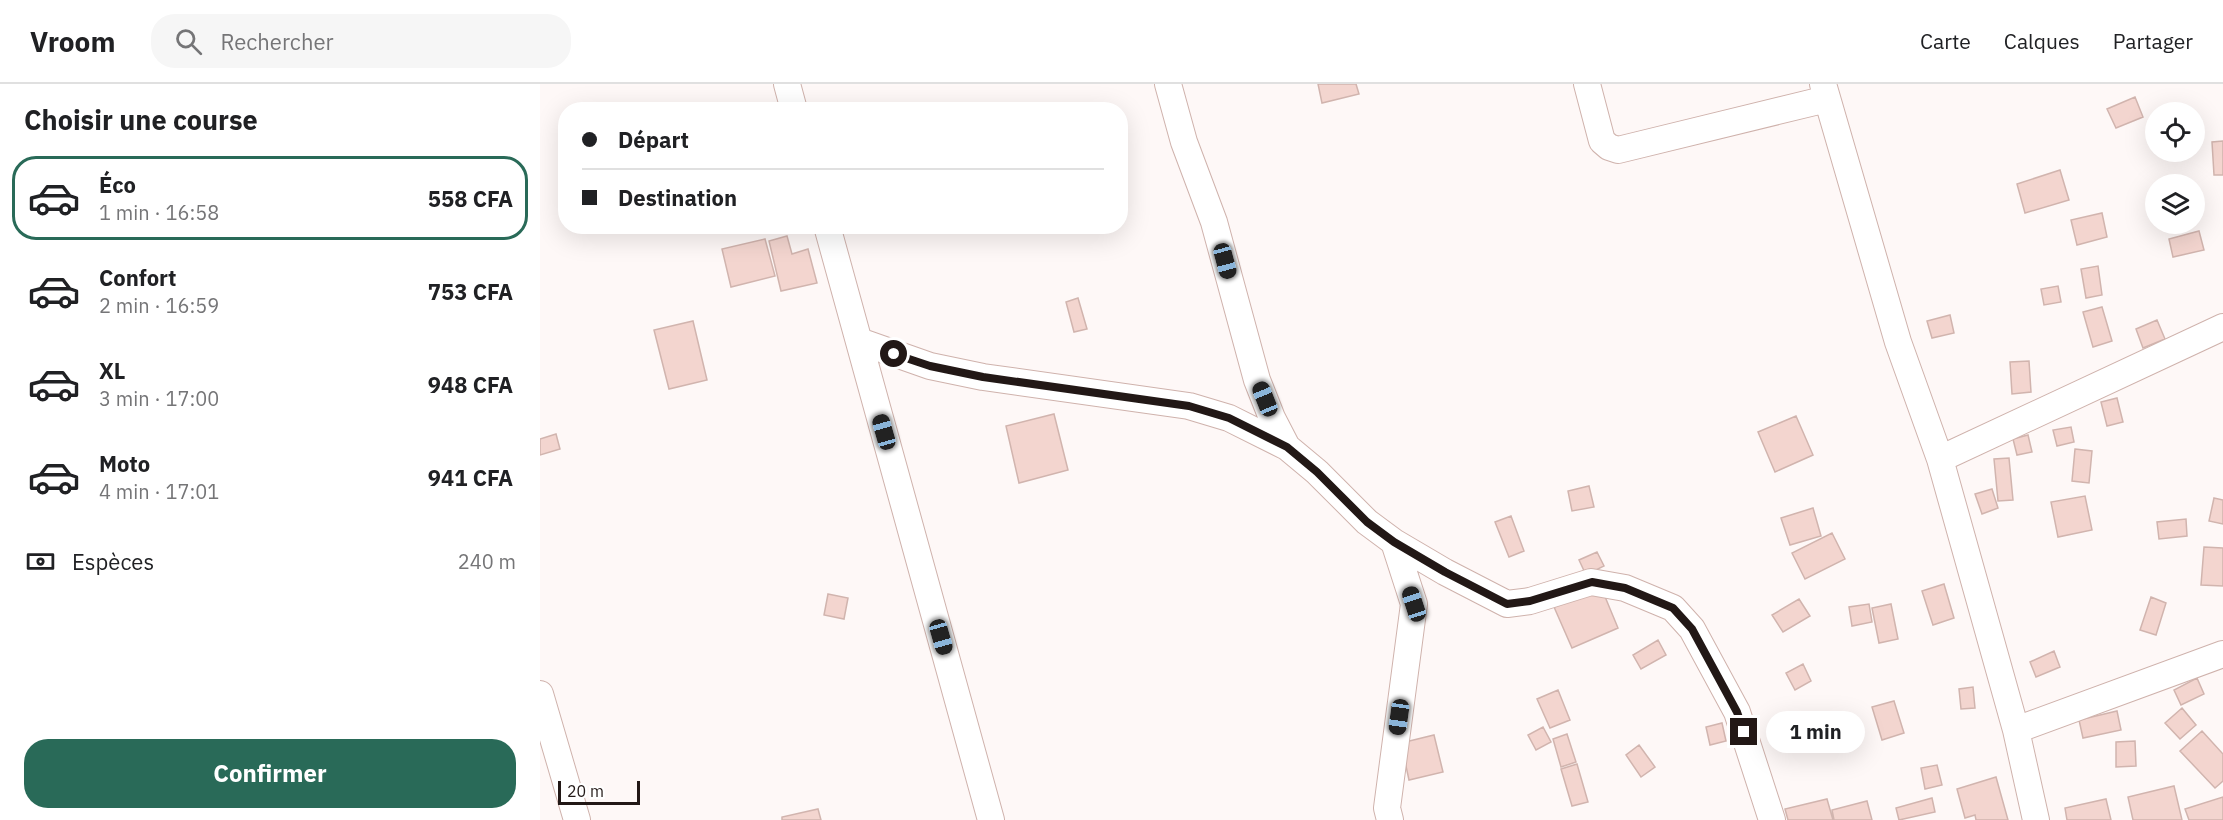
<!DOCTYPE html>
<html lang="fr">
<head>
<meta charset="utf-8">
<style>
	body { margin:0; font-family:"IBM Plex Sans",sans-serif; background:#f6f6f6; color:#202124; height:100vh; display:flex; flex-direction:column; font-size:22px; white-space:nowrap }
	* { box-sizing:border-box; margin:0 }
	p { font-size:20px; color:#757577 }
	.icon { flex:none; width:33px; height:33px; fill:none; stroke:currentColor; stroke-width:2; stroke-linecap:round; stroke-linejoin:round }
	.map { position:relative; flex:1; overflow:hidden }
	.side { display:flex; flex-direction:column; background:#fff; width:540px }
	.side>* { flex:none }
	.top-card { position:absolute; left:18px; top:18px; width:570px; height:132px; border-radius:24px; box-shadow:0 6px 24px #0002; display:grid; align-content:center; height:132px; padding:0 24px; background:#fff }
	.controls { position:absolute; left:1605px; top:18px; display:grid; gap:12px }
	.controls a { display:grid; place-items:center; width:60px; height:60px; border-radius:50%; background:#fff; box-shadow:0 6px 24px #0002; font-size:30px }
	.scale { position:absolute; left:18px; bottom:15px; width:82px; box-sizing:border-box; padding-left:6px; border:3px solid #221816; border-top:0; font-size:16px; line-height:21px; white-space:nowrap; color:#221816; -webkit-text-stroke:4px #fff; paint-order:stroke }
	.end { position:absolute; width:27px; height:27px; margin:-14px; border:8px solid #221816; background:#fff; box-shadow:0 0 0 3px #fff }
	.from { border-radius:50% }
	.bubble { position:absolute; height:42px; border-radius:21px; background:#fff; box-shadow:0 6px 24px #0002; font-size:20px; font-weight:800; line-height:42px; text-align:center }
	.car { position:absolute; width:18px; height:36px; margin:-18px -9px; border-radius:8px; box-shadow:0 0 4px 2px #0007; background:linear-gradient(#222 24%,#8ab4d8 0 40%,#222 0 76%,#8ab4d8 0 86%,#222 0) }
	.top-card b { display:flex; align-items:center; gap:21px; height:57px; font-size:22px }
	.top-card b+b { border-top:2px solid #e0e0e0 }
	.top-card i { width:15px; height:15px; background:#202124 }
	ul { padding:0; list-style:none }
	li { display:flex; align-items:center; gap:18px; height:84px; margin:0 12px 9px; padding:0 12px; border:3px solid transparent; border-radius:24px }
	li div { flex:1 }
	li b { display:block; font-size:22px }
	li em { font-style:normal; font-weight:800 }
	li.selected { border-color:#296a58 }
	li>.icon { width:54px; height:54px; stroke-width:1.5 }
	h2 { padding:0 24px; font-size:27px; line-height:72px }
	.pay { display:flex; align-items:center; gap:15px; height:66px; padding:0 24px; font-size:22px }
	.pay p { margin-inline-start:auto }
	.button { display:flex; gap:12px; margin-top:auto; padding:12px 24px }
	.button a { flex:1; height:69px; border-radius:24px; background:#296a58; color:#fff; font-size:24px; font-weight:800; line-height:69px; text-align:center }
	header { display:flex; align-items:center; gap:36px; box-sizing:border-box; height:84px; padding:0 30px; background:#fff; border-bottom:2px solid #e0e0e0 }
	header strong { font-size:28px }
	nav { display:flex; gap:33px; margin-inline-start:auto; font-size:21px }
	.search { width:420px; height:54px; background:#f6f6f6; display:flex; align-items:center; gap:15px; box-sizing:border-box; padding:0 21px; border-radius:24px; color:#757577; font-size:22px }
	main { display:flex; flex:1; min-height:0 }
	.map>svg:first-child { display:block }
	.building { fill:#f3d5cf; stroke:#d1b4ae; stroke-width:1.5 }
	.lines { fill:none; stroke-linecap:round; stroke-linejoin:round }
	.minor-casing { stroke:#cfb2ac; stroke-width:28 }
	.minor { stroke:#fff; stroke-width:26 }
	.route { stroke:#221816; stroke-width:8 }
</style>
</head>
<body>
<header>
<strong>Vroom</strong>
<div class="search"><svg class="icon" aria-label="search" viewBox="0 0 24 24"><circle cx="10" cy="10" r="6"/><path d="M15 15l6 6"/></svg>Rechercher</div>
<nav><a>Carte</a><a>Calques</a><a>Partager</a></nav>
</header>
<main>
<section class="side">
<h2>Choisir une course</h2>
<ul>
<li class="selected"><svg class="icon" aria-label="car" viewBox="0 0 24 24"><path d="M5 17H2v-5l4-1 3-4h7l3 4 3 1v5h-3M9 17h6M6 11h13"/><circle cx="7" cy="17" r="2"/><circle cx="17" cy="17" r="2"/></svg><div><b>Éco</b><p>1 min · 16:58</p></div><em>558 CFA</em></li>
<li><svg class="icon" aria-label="car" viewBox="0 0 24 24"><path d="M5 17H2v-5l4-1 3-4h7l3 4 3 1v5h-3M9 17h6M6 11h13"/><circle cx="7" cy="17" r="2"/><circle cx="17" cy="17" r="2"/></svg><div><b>Confort</b><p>2 min · 16:59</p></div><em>753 CFA</em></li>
<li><svg class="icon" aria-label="car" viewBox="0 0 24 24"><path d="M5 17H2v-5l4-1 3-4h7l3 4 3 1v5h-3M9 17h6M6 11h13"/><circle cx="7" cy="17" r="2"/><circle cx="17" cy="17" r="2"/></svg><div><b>XL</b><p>3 min · 17:00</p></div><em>948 CFA</em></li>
<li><svg class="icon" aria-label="car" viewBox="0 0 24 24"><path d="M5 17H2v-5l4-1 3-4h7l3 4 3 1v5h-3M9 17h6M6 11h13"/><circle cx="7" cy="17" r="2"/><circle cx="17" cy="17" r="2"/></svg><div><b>Moto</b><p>4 min · 17:01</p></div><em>941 CFA</em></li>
</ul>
<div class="pay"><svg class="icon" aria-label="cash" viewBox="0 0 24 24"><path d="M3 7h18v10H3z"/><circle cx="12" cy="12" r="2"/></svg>Espèces<p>240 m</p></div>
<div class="button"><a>Confirmer</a></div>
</section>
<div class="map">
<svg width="1683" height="736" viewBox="0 0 1683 736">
	<rect width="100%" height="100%" fill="#fef8f7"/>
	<path class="building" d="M778,0H816L819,10L782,19Z
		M1595,13L1603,33L1576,44L1567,25Z
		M1683,57V91H1674L1672,58Z
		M1520,86L1529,116L1485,129L1477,100Z
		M1562,129L1567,153L1537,161L1531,136Z
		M1659,147L1664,166L1633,173L1629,155Z
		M247,152L252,170L268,165L277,199L241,207L229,157Z
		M225,155L235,192L191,203L182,165Z
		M1558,182L1562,211L1546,214L1541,185Z
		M1518,202L1521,218L1504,221L1501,205Z
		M538,214L547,245L534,248L526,218Z
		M1562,223L1572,257L1553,263L1543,228Z
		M1410,231L1414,249L1392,254L1387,237Z
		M1617,236L1625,255L1603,264L1596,245Z
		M153,237L167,296L129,305L114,246Z
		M1489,277L1491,308L1472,310L1470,278Z
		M1577,314L1583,338L1567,342L1561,318Z
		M514,330L528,386L479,399L466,342Z
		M1256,332L1273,371L1235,388L1218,348Z
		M1531,343L1534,358L1517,362L1513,346Z
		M16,350L20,365L0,371V355Z
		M1488,351L1492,368L1477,371L1473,355Z
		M1535,365L1552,367L1549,399L1532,397Z
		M1469,374L1473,416L1458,417L1454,375Z
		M1049,402L1054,423L1032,427L1028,407Z
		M1452,405L1458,424L1442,430L1435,410Z
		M1545,412L1552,446L1518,453L1511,418Z
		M1674,414L1683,416V440L1669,437Z
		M1273,424L1281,452L1250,461L1241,434Z
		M971,432L984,467L969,473L955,438Z
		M1646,435L1647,452L1619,455L1617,438Z
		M1292,449L1305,475L1265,495L1252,469Z
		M1664,463L1683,464V502L1661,501Z
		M1057,468L1064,482L1046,491L1039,476Z
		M1404,500L1414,534L1393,541L1382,507Z
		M1061,503L1078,544L1032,564L1014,523Z
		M288,510L308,514L304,535L284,531Z
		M1611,513L1626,519L1616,551L1600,546Z
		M1259,515L1270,532L1243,548L1232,531Z
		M1329,520L1332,538L1312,542L1309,523Z
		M1351,520L1358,555L1339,559L1332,524Z
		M1118,556L1126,571L1101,585L1093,571Z
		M1514,567L1520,583L1496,593L1490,578Z
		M1263,580L1271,597L1255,606L1246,589Z
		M1657,594L1664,610L1641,621L1634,606Z
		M1433,603L1435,624L1421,625L1419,605Z
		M1018,606L1030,636L1010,644L997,615Z
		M1354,617L1364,649L1342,656L1332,623Z
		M1642,624L1656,641L1640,655L1625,639Z
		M1577,627L1581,646L1543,654L1539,636Z
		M1182,639L1186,657L1170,661L1166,643Z
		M1003,643L1011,658L996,666L988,651Z
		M1662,647L1683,670V697L1675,704L1640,667Z
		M1027,650L1036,678L1021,683L1013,655Z
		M894,651L903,688L869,696L861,659Z
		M1595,657L1596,682L1576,683V658Z
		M1099,661L1115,683L1101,693L1086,671Z
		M1037,680L1048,718L1032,722L1021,685Z
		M1397,681L1402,701L1385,705L1381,684Z
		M1456,693L1468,736H1436L1435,731L1425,734L1417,705Z
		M1634,702L1642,736H1593L1588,713Z
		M1683,713V736H1649L1645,725Z
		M1392,714L1395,728L1359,736L1356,724Z
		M1287,715L1293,736H1248L1245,725Z
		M1566,715L1571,736H1527L1525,724Z
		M1327,717L1332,736H1294L1292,726Z
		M278,725L281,736H242V733Z"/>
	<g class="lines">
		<g class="minor-casing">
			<path id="minor" d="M247,0L254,26
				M628,0L644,58L674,138L717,296L732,334L747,363L777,388L827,438L854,458L905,488L967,520L990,517L1051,498L1085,504L1133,524L1152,545L1197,628L1232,736
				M1047,0L1062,57L1069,63L1078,66L1287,15
				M1283,0L1358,258L1400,375L1476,646L1496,736
				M287,142L451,736
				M319,257L390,282L443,293L649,322L689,334L747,363
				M1400,375L1683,243
				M0,610L37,736
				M1476,646L1683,570
				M850,736L847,724L874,520L854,458"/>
		</g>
		<use href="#minor" class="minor"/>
	</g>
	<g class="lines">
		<path class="route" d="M354,270L390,282L443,293L649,322L689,334L747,363L777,388L827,438L854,458L905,488L967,520L990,517L1052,498L1085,504L1133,524L1152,545L1197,628L1204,648"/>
	</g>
</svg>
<div class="controls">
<a><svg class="icon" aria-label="locate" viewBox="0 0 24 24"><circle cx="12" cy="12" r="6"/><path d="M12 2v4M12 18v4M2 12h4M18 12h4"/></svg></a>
<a><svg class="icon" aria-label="layers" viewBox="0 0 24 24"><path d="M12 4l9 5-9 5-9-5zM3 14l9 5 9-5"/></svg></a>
</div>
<div class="scale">20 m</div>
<i class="end from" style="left:354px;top:270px"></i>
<i class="end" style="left:1204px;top:648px"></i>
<div class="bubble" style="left:1226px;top:627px;width:99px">1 min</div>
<i class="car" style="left:685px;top:177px;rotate:165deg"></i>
<i class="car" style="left:725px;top:315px;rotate:338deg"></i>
<i class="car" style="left:344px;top:348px;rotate:344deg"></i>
<i class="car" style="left:874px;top:520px;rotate:342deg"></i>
<i class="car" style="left:401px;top:553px;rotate:164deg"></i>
<i class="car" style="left:859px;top:633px;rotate:188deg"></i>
<div class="top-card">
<b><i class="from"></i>Départ</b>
<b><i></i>Destination</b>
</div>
</div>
</main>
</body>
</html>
